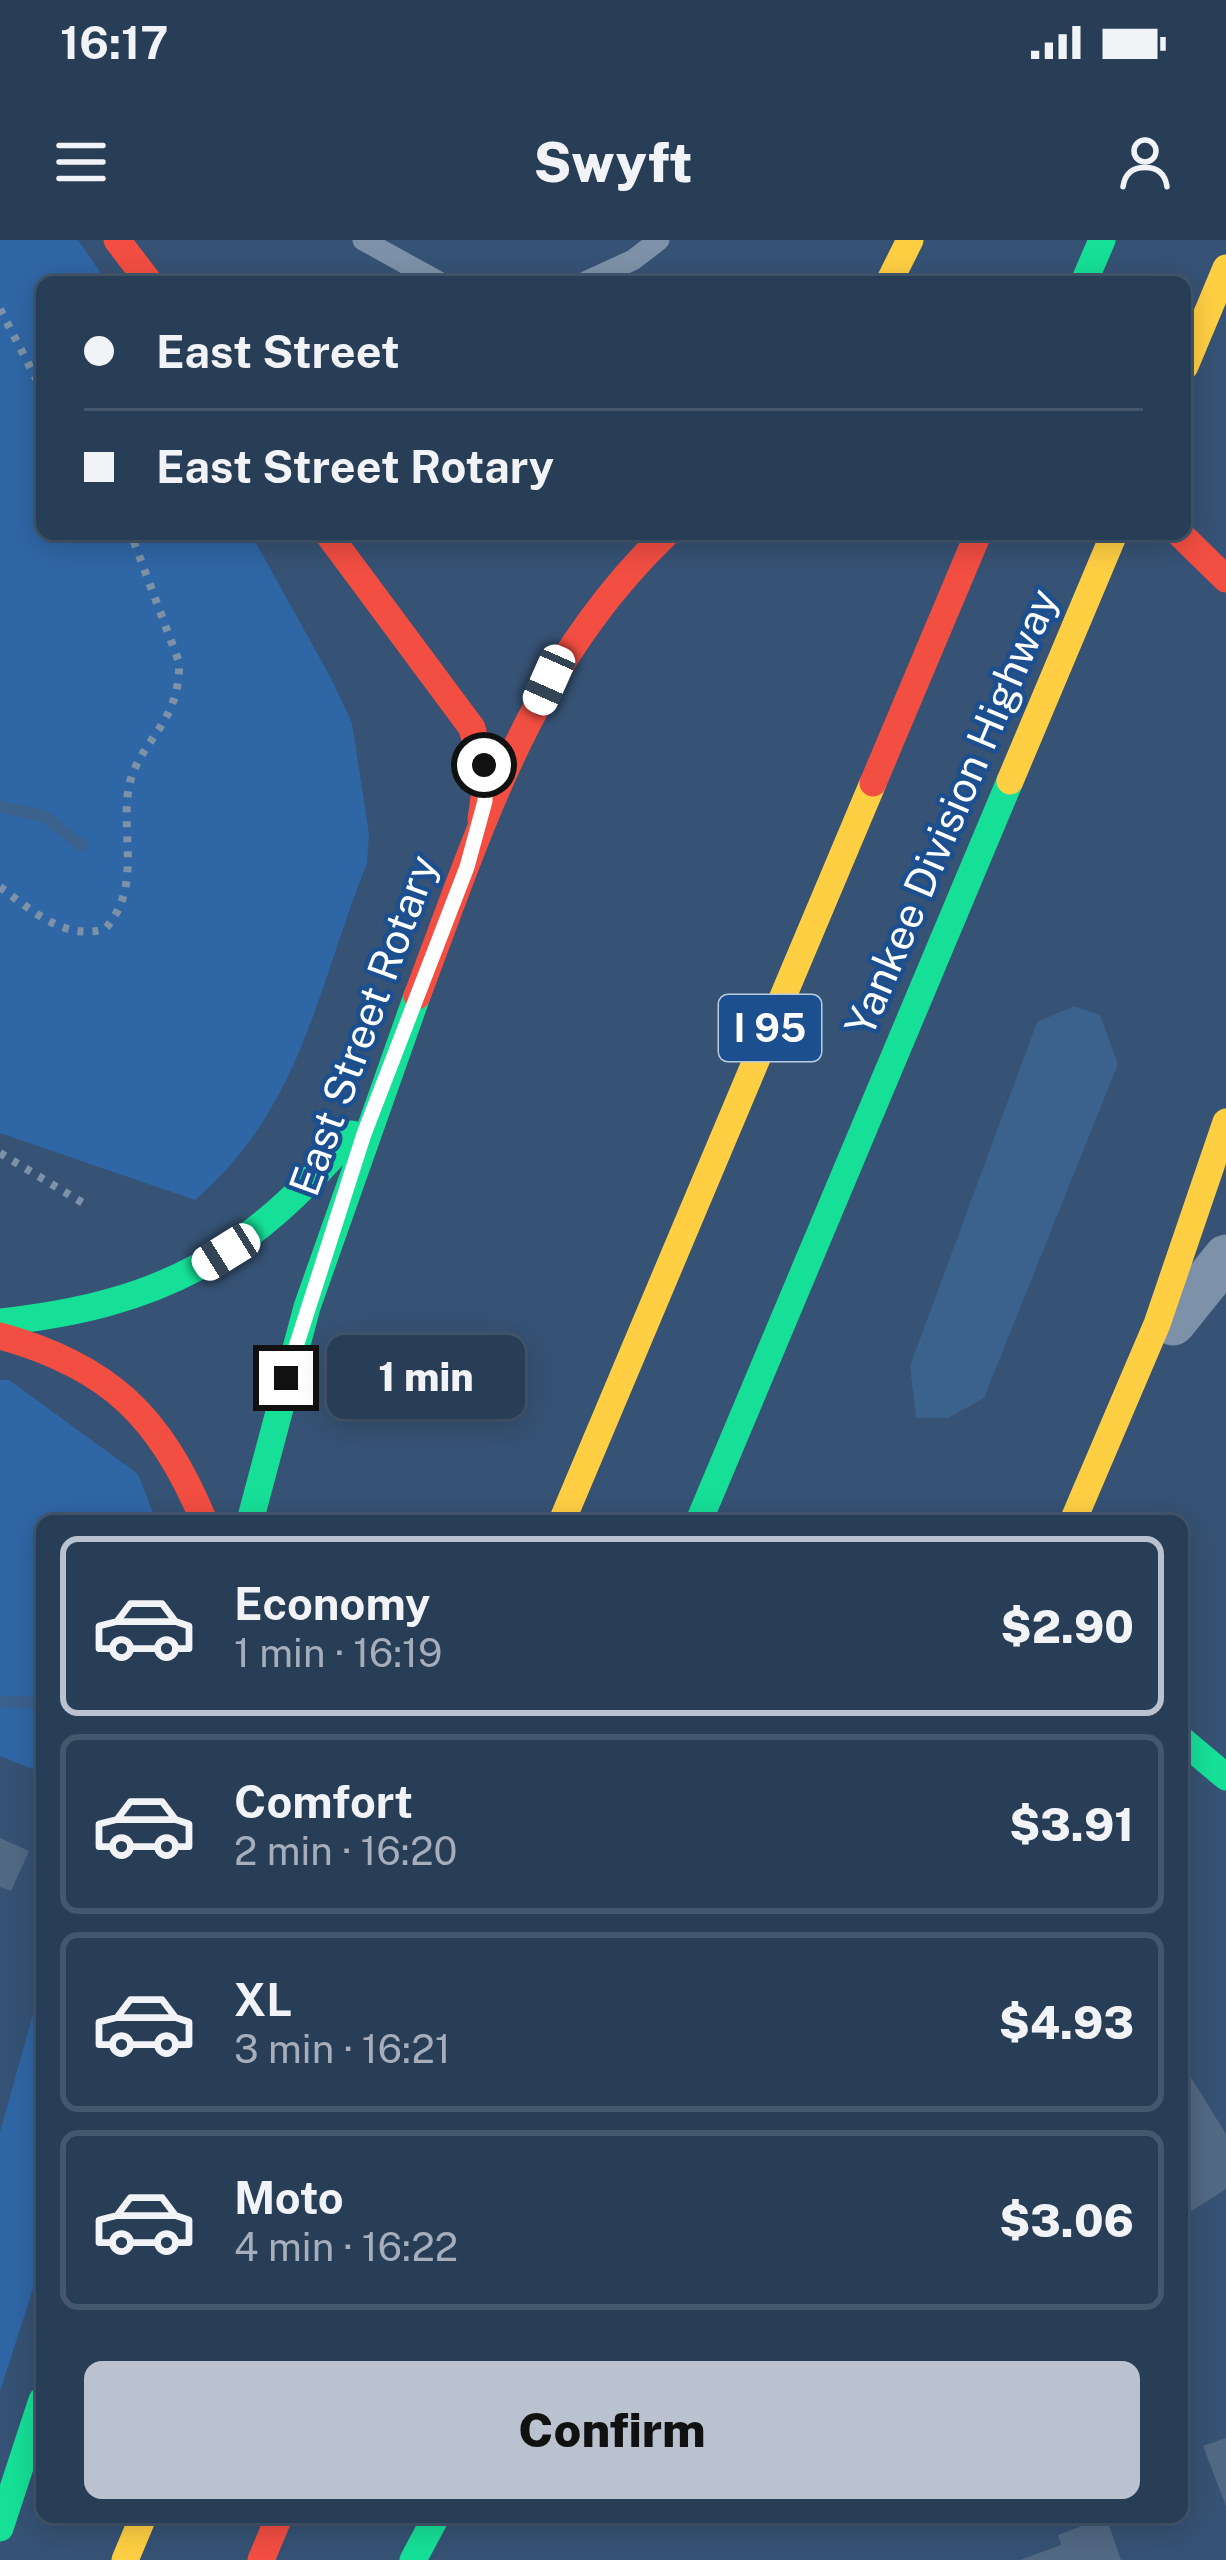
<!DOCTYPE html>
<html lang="en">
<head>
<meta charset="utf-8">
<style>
	body { margin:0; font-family:"Public Sans",sans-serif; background:#30455d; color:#f1f3f6; height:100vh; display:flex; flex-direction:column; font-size:45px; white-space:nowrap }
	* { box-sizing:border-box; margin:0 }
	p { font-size:39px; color:#a5aeba }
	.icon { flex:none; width:66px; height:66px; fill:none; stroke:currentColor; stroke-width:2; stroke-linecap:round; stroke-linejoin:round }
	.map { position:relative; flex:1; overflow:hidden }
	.side { position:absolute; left:36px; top:1275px; width:1152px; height:1008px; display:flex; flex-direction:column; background:#283e57; border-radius:18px; box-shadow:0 6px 30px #0003,0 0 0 3px #44576d }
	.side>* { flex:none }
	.top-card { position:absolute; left:36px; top:36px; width:1155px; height:264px; border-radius:18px; box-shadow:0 6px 30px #0003,0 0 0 3px #44576d; display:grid; align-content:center; height:264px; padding:0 48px; background:#283e57 }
	.end { position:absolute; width:54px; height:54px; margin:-27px; border:15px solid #fff; background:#111; box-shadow:0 0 0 6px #111 }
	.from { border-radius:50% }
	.bubble { position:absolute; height:84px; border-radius:18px; background:#283e57; box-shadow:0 6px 30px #0003,0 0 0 3px #44576d; font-size:39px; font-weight:800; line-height:84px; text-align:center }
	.car { position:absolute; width:36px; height:72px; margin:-36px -18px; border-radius:15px; box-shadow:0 0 9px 3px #0007; background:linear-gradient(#fff 24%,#345 0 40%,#fff 0 76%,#345 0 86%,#fff 0) }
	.top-card b { display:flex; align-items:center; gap:42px; height:114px; font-size:45px }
	.top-card b+b { border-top:3px solid #44576d }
	.top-card i { width:30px; height:30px; background:#f1f3f6 }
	ul { padding:21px 0 0; list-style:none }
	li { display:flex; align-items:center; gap:36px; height:180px; margin:0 24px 18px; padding:0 24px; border:6px solid #44576d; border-radius:18px }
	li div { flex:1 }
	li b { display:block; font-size:45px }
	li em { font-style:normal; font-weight:800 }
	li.on { border-color:#b9c2ce }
	li>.icon { width:108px; height:108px; stroke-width:1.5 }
	.action { display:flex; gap:24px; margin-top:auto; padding:24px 48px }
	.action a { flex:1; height:138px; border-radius:18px; background:#b9c2ce; color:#111; font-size:48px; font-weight:800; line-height:138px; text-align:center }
	.status { display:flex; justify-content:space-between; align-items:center; height:84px; padding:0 60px; background:#283e57; direction:ltr }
	.status svg { height:33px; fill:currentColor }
	header { display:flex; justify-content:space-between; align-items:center; height:156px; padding:0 48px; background:#283e57; font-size:54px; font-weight:800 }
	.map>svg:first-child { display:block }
	.green { fill:#2f66a5 }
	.water { fill:#3b618d }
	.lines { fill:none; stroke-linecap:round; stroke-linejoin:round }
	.stream { stroke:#3b618d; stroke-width:12 }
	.building { fill:#526984 }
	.path { stroke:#7d92a8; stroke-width:8; stroke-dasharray:6 9; stroke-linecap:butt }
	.lane { stroke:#7d92a8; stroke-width:21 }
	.street { stroke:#7d92a8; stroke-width:45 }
	.fast { stroke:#16e098; stroke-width:27 }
	.slow { stroke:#ffcf43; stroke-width:27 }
	.jam { stroke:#f24e42; stroke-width:27 }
	.route { stroke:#fff; stroke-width:15 }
	.labels { text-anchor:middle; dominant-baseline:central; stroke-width:9; stroke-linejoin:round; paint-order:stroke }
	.shield { fill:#1b4f8f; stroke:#bbcadd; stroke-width:3 }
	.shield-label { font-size:39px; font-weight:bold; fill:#fff }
	.street-label { font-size:42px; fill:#fff; stroke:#1b4f8f }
</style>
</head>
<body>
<div class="status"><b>16:17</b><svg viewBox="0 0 49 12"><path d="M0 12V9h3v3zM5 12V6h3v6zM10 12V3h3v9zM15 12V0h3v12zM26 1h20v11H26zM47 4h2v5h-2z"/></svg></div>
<header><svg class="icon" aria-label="menu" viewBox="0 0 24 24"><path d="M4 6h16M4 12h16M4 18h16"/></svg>Swyft<svg class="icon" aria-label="person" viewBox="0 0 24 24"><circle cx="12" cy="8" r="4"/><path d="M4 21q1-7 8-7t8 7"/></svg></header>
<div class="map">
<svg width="1226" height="2320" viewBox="0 0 1226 2320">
	<rect width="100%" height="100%" fill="#365274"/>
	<path class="green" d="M0,0H78L107,42H42V294H251L331,438L352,483L369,594L367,623C317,748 302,868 195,960L0,893Z
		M0,1140H9L138,1234L156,1281H42V1533L0,1516Z
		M42,1742V2021L0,2151V1892Z"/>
	<path class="water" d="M1074,766L1100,775L1118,824L984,1158L948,1178H916L910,1126L1037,782Z"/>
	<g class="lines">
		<path class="stream" d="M0,567L44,576L81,605
			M0,1462H42"/>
	</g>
	<path class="building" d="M0,1598L29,1611L11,1651L0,1647Z
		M1182,1823L1226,1894V1949L1182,1977Z
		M1226,2198V2266L1203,2206Z
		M1106,2277L1121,2320H1020L1061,2305L1058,2295Z"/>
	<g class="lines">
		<path class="path" d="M0,69L42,150
			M0,647C31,670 65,701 105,689C141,649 122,600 128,552C135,502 181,486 179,422L131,294
			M0,913L83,963"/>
		<path class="lane" d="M363,0L439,42
			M585,42L633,20L659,0"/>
		<path class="street" d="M1173,1083L1226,1017"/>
		<path class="fast" d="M1084,42L1102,0
			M0,1082C160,1065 249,1016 352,894
			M250,1281L307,1067L417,756
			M699,1281L1010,541
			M1182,1500L1226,1537
			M0,2288L42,2160
			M413,2320L436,2277"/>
		<path class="slow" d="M889,42L910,0
			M1185,126L1226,28
			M1010,541L1114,294
			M562,1281L873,543
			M1073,1281L1157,1084L1226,882
			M125,2320L143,2277"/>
		<path class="jam" d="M117,0L149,42
			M328,294L472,488L486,542L481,580
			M1180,294L1226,339
			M873,543L978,294
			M417,756C482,585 530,424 666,294
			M0,1096C109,1126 161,1177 204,1281
			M261,2320L279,2277"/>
	</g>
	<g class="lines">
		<path class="route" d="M286,1138L364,894L467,627L485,561L484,525"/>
	</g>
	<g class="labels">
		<rect class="shield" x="719" y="755" width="102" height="66" rx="9"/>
		<g class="shield-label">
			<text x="770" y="788">I 95</text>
		</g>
		<g class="street-label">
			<text transform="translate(951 572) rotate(-67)">Yankee Division Highway</text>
			<text transform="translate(363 785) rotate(-70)">East Street Rotary</text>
		</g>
	</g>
</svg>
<i class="end from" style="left:484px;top:525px"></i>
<i class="end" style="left:286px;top:1138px"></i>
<div class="bubble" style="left:327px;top:1095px;width:198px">1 min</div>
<i class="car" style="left:549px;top:440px;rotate:204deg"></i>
<i class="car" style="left:226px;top:1012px;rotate:238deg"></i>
<div class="top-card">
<b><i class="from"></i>East Street</b>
<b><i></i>East Street Rotary</b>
</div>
<section class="side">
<ul>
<li class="on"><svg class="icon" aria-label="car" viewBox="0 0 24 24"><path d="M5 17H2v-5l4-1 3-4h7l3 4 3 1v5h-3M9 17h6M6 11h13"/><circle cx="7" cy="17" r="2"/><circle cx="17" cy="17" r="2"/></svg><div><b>Economy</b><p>1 min · 16:19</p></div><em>$2.90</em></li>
<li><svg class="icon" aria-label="car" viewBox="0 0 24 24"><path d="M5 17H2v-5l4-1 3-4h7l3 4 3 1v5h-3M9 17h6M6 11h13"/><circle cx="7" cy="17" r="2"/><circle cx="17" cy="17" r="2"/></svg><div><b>Comfort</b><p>2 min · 16:20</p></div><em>$3.91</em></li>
<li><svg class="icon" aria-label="car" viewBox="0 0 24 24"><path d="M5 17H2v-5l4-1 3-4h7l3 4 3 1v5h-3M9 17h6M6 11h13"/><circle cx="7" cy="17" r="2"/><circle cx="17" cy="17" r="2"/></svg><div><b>XL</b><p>3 min · 16:21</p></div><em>$4.93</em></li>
<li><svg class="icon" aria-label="car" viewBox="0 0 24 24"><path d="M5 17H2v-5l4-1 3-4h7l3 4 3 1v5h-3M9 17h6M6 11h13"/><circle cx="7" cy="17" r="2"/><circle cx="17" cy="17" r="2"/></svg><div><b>Moto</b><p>4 min · 16:22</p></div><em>$3.06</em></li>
</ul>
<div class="action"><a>Confirm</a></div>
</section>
</div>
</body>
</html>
